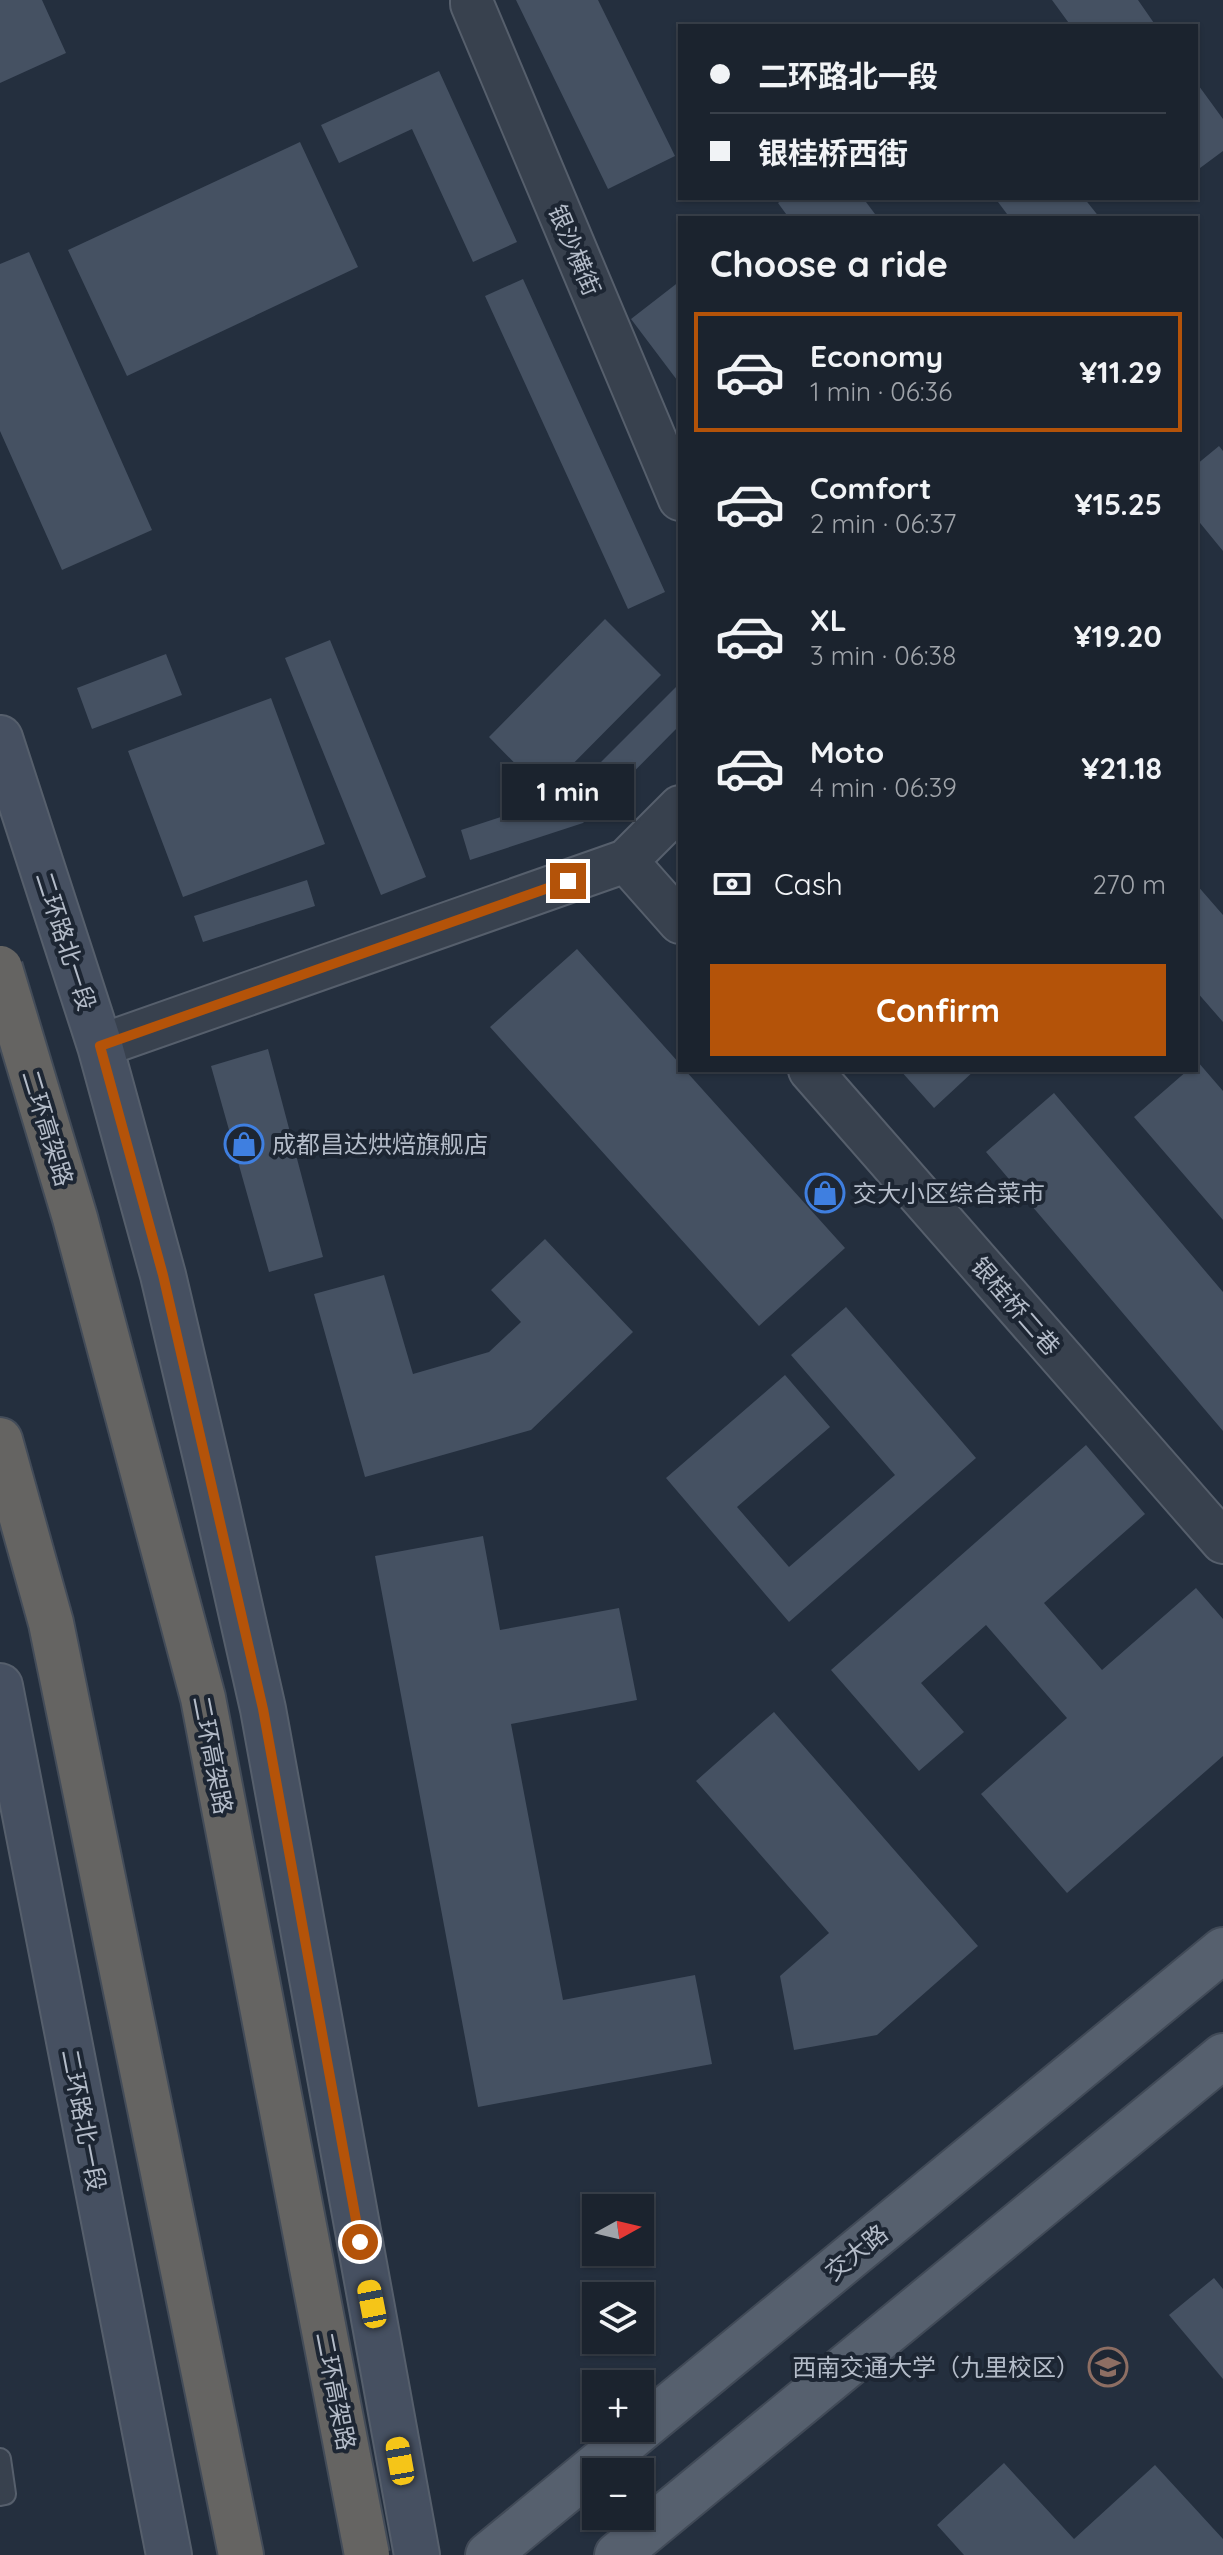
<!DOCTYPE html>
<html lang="en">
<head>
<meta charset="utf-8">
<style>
	body { margin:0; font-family:Quicksand,"Noto Sans SC",sans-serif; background:#282f3a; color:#f1f3f6; height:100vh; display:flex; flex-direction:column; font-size:30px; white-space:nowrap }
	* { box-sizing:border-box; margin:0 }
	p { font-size:26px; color:#a0a4aa }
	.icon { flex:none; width:44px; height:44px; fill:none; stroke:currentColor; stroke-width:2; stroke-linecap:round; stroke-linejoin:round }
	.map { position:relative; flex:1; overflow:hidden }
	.drawer { position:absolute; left:678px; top:216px; width:520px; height:856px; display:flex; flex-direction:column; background:#1b232e; border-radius:0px; box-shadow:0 2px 6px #0004,0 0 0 2px #39404a }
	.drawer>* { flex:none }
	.guide { position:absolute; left:678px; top:24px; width:520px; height:176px; border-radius:0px; box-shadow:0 2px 6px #0004,0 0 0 2px #39404a; display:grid; align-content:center; height:176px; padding:0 32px; background:#1b232e }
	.needle { width:52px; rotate:82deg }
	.buttons { position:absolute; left:582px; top:2194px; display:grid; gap:16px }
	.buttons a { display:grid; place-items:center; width:72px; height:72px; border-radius:0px; background:#1b232e; box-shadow:0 2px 6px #0004,0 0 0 2px #39404a; font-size:40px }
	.end { position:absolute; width:36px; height:36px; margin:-18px; border:10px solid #b45309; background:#fff; box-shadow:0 0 0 4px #fff }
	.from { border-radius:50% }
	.bubble { position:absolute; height:56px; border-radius:0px; background:#1b232e; box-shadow:0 2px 6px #0004,0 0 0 2px #39404a; font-size:26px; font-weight:700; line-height:56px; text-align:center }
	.car { position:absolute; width:24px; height:48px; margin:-24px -12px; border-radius:10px; box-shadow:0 0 6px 2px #0007; background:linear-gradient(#f5c518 24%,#345 0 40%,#f5c518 0 76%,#345 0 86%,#f5c518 0) }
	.guide b { display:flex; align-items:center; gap:28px; height:76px; font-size:30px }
	.guide b+b { border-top:2px solid #39404a }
	.guide i { width:20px; height:20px; background:#f1f3f6 }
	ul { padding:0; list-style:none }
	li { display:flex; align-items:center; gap:24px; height:120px; margin:0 16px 12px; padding:0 16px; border:4px solid transparent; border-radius:0px }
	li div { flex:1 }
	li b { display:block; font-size:30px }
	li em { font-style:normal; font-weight:700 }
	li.active { border-color:#b45309 }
	li>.icon { width:72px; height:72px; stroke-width:1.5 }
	h2 { padding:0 32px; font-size:36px; line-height:96px }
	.pay { display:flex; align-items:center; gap:20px; height:88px; padding:0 32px; font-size:30px }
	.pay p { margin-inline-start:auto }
	.primary-button { display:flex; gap:16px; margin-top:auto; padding:16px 32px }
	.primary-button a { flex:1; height:92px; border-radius:0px; background:#b45309; color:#fff; font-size:32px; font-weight:700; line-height:92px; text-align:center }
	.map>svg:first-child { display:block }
	.building { fill:#455162 }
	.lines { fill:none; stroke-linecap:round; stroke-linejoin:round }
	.service-casing { stroke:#565f6c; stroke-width:24 }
	.minor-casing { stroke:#565f6c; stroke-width:46 }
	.secondary-casing { stroke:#565f6c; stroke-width:48 }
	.primary-casing { stroke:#414a57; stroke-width:48 }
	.trunk-casing { stroke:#434c59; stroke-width:48 }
	.service { stroke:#38414e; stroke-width:20 }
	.minor { stroke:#38414e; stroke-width:42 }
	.secondary { stroke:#465061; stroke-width:44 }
	.primary { stroke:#56606e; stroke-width:44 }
	.trunk { stroke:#656462; stroke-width:44 }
	.trunk-bridge-casing { stroke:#434c59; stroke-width:48; stroke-linecap:butt }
	.trunk-bridge { stroke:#656462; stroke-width:44 }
	.route { stroke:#b45309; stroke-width:10 }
	.labels { text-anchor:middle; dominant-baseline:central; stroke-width:8; stroke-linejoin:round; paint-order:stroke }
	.street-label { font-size:24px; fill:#b4bcc9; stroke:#1d2633 }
	.poi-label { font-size:24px; fill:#b4bcc9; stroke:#1d2633; text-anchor:start }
</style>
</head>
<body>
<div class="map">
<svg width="1223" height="2555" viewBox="0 0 1223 2555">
	<rect width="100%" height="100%" fill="#242f3e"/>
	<path class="building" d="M0,0H42L66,53L0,83Z
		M516,0H598L675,156L608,189Z
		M1052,0H1138L1156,26H1071Z
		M439,71L517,242L473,262L412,129L339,163L321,125Z
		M1196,82L1223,119V151L1196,171Z
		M300,142L358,267L127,376L68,250Z
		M784,198H863L878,218H789L778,203Z
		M995,198H1084L1100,218H1010Z
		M29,252L152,530L62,570L0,431V264Z
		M523,279L665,592L628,609L485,296Z
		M680,281V384L631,319Z
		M1219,446L1223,451V551L1196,518V465Z
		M605,619L661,675L544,793L489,737Z
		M330,640L426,877L381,895L285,658Z
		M166,654L182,695L92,729L77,688Z
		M680,683V725L583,823L470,860L461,830L568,795Z
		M271,698L325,844L183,897L128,751Z
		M307,880L315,906L203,942L194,916Z
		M1196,884L1223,915V1022L1196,991Z
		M577,949L680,1064V1070H685L845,1248L759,1326L490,1027Z
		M268,1049L323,1257L269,1272L211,1066Z
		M1198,1062L1223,1091V1220L1134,1117L1188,1070H1196Z
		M900,1070H975L934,1108Z
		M1054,1093L1223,1292V1431L986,1152Z
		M545,1239L633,1332L531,1430L365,1477L314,1294L384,1275L413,1374L489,1352L521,1322L491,1290Z
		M846,1307L976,1458L789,1622L666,1478L785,1375L830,1427L737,1507L789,1567L895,1475L791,1355Z
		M1086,1445L1145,1514L1044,1603L1102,1670L1196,1588L1223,1619V1756L1067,1893L981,1794L1067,1718L986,1625L921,1683L964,1732L919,1771L831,1670Z
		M483,1536L500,1630L619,1608L637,1700L511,1724L563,2000L695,1975L712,2064L478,2107L375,1556Z
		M774,1712L978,1946L877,2035L794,2050L780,1976L829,1933L696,1781Z
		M1214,2278L1223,2289V2379L1169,2315Z
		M1004,2463L1074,2539L1155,2465L1223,2539V2555H964L937,2525Z"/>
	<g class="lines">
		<g class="service-casing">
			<path id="service" d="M0,2459L5,2494L0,2495"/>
		</g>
		<g class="minor-casing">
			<path id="minor" d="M472,0V4L680,499
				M626,861L680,922
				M100,1046L626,861L680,807
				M810,1070L1223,1542"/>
		</g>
		<g class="secondary-casing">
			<path id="secondary" d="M0,738L100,1046L163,1275L214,1492L263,1709L417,2555
				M0,1686L169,2555"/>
		</g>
		<g class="primary-casing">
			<path id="primary" d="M488,2555L1223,1950
				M617,2555L1223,2056"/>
		</g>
		<g class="trunk-casing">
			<path id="trunk" d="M0,1440L51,1623L241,2555"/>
		</g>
		<use href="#service" class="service"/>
		<use href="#minor" class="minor"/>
		<use href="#secondary" class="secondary"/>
		<use href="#primary" class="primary"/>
		<use href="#trunk" class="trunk"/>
		<g class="trunk-bridge-casing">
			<path id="trunk-bridge" d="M0,968L75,1218L203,1698L367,2555"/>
		</g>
		<use href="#trunk-bridge" class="trunk-bridge"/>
	</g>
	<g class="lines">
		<path class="route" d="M360,2242L263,1709L163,1275L100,1046L568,881"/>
	</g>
	<defs>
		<g id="shop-ring" transform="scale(2)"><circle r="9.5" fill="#1d2633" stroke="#3f7fe0" stroke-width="1.5"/><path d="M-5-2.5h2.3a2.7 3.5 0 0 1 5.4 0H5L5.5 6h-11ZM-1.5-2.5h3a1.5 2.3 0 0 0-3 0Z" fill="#3f7fe0"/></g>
		<g id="university-ring" transform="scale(2)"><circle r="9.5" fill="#1d2633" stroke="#8d6e63" stroke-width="1.5"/><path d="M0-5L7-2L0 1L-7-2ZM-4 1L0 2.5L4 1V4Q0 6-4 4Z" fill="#8d6e63"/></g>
	</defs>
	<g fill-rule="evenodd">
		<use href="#shop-ring" x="244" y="1144"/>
		<use href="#shop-ring" x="825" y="1193"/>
		<use href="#university-ring" x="1108" y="2367"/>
	</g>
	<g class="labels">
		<g class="street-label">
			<text transform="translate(575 250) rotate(67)">银沙横街</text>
			<text transform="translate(66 941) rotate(72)">二环路北一段</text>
			<text transform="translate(48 1128) rotate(73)">二环高架路</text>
			<text transform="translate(1016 1306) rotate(49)">银桂桥二巷</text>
			<text transform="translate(213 1755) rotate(79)">二环高架路</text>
			<text transform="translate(84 2120) rotate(79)">二环路北一段</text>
			<text transform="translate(856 2252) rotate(-39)">交大路</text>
			<text transform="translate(336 2391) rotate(79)">二环高架路</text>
		</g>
		<g class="poi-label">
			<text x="272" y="1144">成都昌达烘焙旗舰店</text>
			<text x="853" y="1193">交大小区综合菜市</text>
			<text x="1080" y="2367" text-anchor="end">西南交通大学（九里校区）</text>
		</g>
	</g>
</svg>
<div class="buttons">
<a><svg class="needle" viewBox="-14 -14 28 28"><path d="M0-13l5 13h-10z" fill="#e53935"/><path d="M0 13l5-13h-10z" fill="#a0a4aa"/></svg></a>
<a><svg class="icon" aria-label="layers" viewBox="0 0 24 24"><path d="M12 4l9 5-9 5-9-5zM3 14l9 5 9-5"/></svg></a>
<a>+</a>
<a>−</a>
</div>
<i class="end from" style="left:360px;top:2242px"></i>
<i class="end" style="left:568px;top:881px"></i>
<div class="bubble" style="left:502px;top:764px;width:132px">1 min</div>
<i class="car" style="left:372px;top:2304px;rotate:349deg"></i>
<i class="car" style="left:400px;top:2461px;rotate:350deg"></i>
<div class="guide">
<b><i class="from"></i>二环路北一段</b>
<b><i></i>银桂桥西街</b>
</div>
<section class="drawer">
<h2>Choose a ride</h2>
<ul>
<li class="active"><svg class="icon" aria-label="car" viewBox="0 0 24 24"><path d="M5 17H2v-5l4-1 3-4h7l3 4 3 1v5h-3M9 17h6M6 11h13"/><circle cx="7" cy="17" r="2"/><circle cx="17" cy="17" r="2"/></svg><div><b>Economy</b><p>1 min · 06:36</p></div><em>¥11.29</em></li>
<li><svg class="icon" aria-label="car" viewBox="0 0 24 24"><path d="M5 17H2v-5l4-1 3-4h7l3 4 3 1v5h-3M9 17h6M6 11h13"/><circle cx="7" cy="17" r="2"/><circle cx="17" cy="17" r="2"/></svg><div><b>Comfort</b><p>2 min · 06:37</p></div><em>¥15.25</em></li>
<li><svg class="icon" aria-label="car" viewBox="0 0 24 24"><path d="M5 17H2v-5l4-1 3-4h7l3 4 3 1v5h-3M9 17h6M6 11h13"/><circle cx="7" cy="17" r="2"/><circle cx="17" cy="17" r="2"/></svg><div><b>XL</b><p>3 min · 06:38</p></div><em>¥19.20</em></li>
<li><svg class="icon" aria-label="car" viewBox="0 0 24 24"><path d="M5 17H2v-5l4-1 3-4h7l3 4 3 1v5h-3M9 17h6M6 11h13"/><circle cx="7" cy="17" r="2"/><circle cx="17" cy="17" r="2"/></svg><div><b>Moto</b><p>4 min · 06:39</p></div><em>¥21.18</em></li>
</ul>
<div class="pay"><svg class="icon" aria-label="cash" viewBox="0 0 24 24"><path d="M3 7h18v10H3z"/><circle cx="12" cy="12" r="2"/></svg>Cash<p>270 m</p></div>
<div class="primary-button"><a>Confirm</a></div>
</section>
</div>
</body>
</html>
